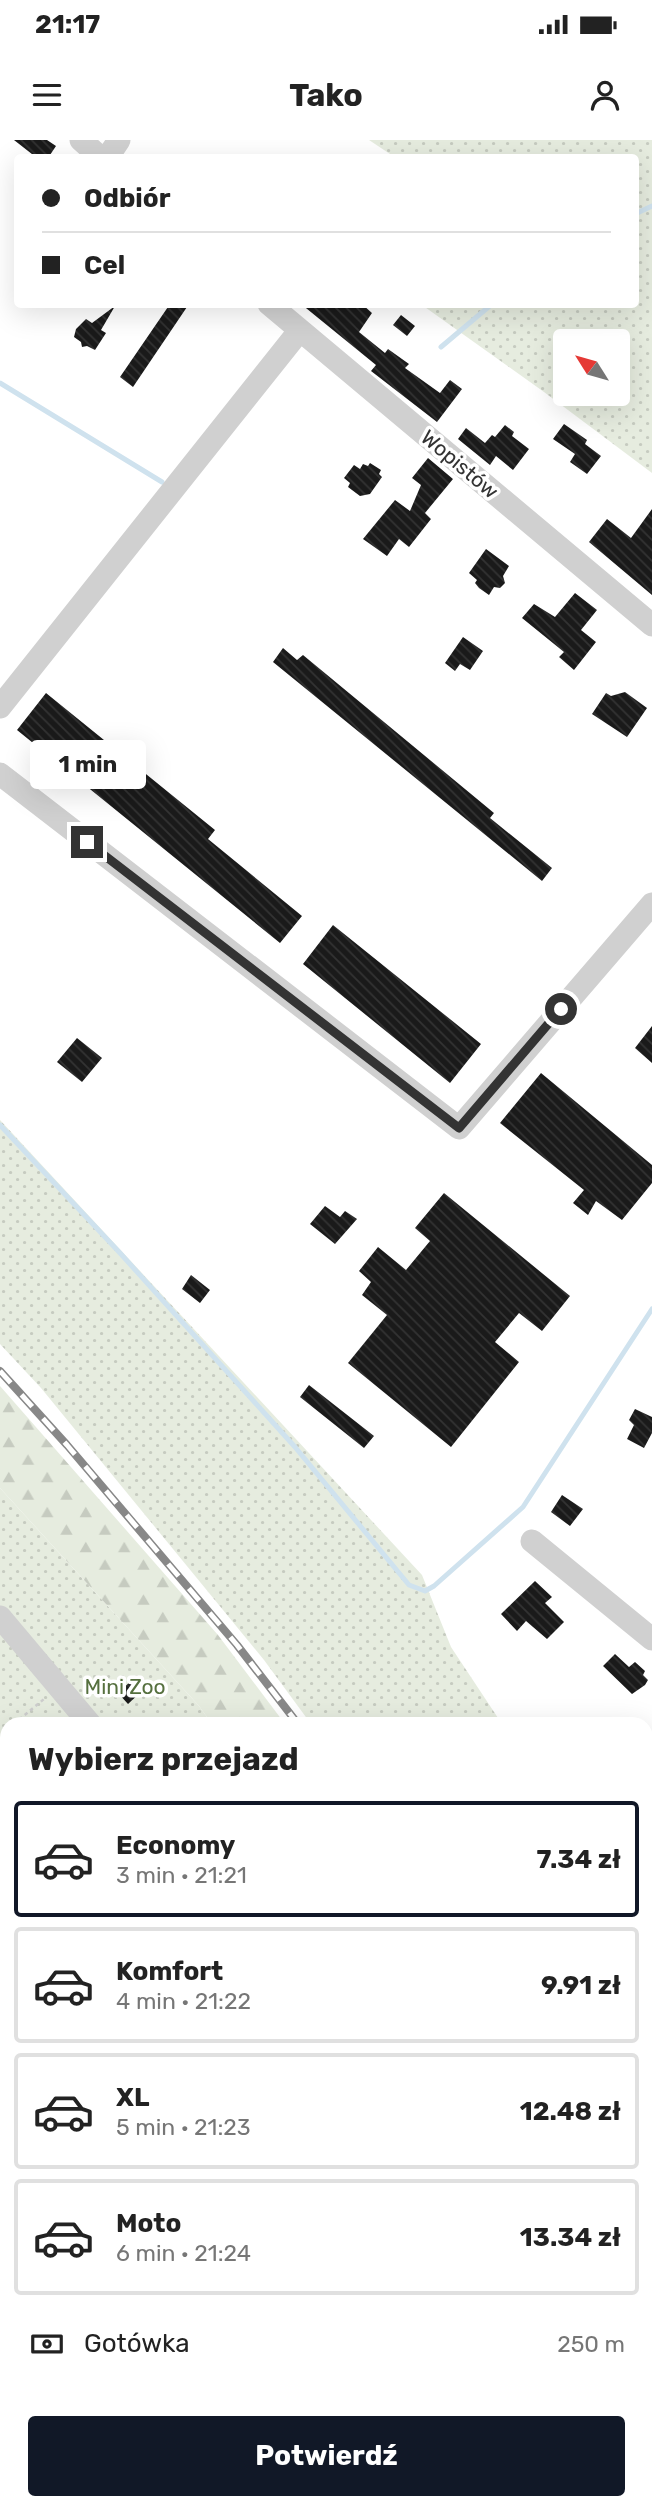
<!DOCTYPE html>
<html lang="pl">
<head>
<meta charset="utf-8">
<style>
	body { margin:0; font-family:Rubik,sans-serif; background:#f6f6f6; color:#222; height:100vh; display:flex; flex-direction:column; font-size:26px; white-space:nowrap }
	* { box-sizing:border-box; margin:0 }
	p { font-size:23px; color:#767676 }
	.icon { flex:none; width:38px; height:38px; fill:none; stroke:currentColor; stroke-width:2; stroke-linecap:round; stroke-linejoin:round }
	.map { position:relative; flex:1; overflow:hidden }
	.side { position:absolute; left:0px; top:1577px; width:653px; height:793px; display:flex; flex-direction:column; background:#fff; border-radius:21px 21px 0 0; box-shadow:0 7px 28px #0002 }
	.side>* { flex:none }
	.top-card { position:absolute; left:14px; top:14px; width:625px; height:154px; border-radius:7px; box-shadow:0 7px 28px #0002; display:grid; align-content:center; height:154px; padding:0 28px; background:#fff }
	.needle { width:46px; rotate:307deg }
	.fabs { position:absolute; left:553px; top:189px; display:grid; gap:14px }
	.fabs a { display:grid; place-items:center; width:77px; height:77px; border-radius:7px; background:#fff; box-shadow:0 7px 28px #0002; font-size:35px }
	.end { position:absolute; width:32px; height:32px; margin:-16px; border:9px solid #333; background:#fff; box-shadow:0 0 0 4px #fff }
	.from { border-radius:50% }
	.bubble { position:absolute; height:49px; border-radius:7px; background:#fff; box-shadow:0 7px 28px #0002; font-size:23px; font-weight:700; line-height:49px; text-align:center }
	.top-card b { display:flex; align-items:center; gap:24px; height:66px; font-size:26px }
	.top-card b+b { border-top:2px solid #e0e0e0 }
	.top-card i { width:18px; height:18px; background:#222 }
	ul { padding:0; list-style:none }
	li { display:flex; align-items:center; gap:21px; height:116px; margin:0 14px 10px; padding:0 14px; border:4px solid #e0e0e0; border-radius:7px }
	li div { flex:1 }
	li b { display:block; font-size:26px }
	li em { font-style:normal; font-weight:700 }
	li.active { border-color:#111827 }
	li>.icon { width:63px; height:63px; stroke-width:1.5 }
	h2 { padding:0 28px; font-size:32px; line-height:84px }
	.pay { display:flex; align-items:center; gap:18px; height:77px; padding:0 28px; font-size:26px }
	.pay p { margin-inline-start:auto }
	.primary-button { display:flex; gap:14px; margin-top:auto; padding:14px 28px }
	.primary-button a { flex:1; height:80px; border-radius:7px; background:#111827; color:#fff; font-size:28px; font-weight:700; line-height:80px; text-align:center }
	.status { display:flex; justify-content:space-between; align-items:center; height:49px; padding:0 35px; background:#fff; direction:ltr }
	.status svg { height:19px; fill:currentColor }
	header { display:flex; justify-content:space-between; align-items:center; height:91px; padding:0 28px; background:#fff; font-size:32px; font-weight:700 }
	.map>svg:first-child { display:block }
	.green { fill:url(#green-dots); fill-rule:evenodd }
	.forest { fill:url(#forest-firs) }
	.pitch { fill:#e6ecdf }
	.water { fill:url(#water-ripples) }
	.lines { fill:none; stroke-linecap:round; stroke-linejoin:round }
	.stream { stroke:#cfe2ee; stroke-width:5 }
	.building { fill:url(#building-back-hatch) }
	.path { stroke:#cdcdcd; stroke-width:2.5; stroke-dasharray:3.5 3.5; stroke-linecap:butt }
	.minor { stroke:#d0d0d0; stroke-width:23 }
	.rail-casing { stroke:#888; stroke-width:8 }
	.rail { stroke:#fff; stroke-width:5; stroke-dasharray:16; stroke-linecap:butt }
	.route { stroke:#333; stroke-width:9 }
	.labels { text-anchor:middle; dominant-baseline:central; stroke-width:7; stroke-linejoin:round; paint-order:stroke }
	.street-label { font-size:21px; fill:#333; stroke:#fff }
	.park-label { font-size:21px; fill:#56703f; stroke:#fff }
</style>
</head>
<body>
<div class="status"><b>21:17</b><svg viewBox="0 0 49 12"><path d="M0 12V9h3v3zM5 12V6h3v6zM10 12V3h3v9zM15 12V0h3v12zM26 1h20v11H26zM47 4h2v5h-2z"/></svg></div>
<header><svg class="icon" aria-label="menu" viewBox="0 0 24 24"><path d="M4 6h16M4 12h16M4 18h16"/></svg>Tako<svg class="icon" aria-label="person" viewBox="0 0 24 24"><circle cx="12" cy="8" r="4"/><path d="M4 21q1-7 8-7t8 7"/></svg></header>
<div class="map">
<svg width="652" height="2368" viewBox="0 0 652 2368">
	<defs>
		<pattern id="green-dots" width="8" height="8" patternUnits="userSpaceOnUse" patternTransform="scale(1.75)"><rect width="8" height="8" fill="#e6ecdf"/><path d="M2 2h.1M6 6h.1" fill="none" stroke="#c6cbc0" stroke-width="1.8" stroke-linecap="round"/></pattern>
		<pattern id="forest-firs" width="22" height="20" patternUnits="userSpaceOnUse" patternTransform="scale(1.75)"><rect width="22" height="20" fill="#e6ecdf"/><path d="M5 1l3.5 6h-7zM16 11l3.5 6h-7z" fill="#c6cbc0"/></pattern>
		<pattern id="water-ripples" width="26" height="14" patternUnits="userSpaceOnUse" patternTransform="scale(1.75)"><rect width="26" height="14" fill="#cfe2ee"/><path d="M2 4q2-2 4 0t4 0M15 11q2-2 4 0t4 0" fill="none" stroke="#b2c2cd"/></pattern>
		<pattern id="building-back-hatch" width="6" height="6" patternUnits="userSpaceOnUse" patternTransform="scale(1.75)"><rect width="6" height="6" fill="#1a1a1a"/><path d="M-1 5l2 2M0 0l6 6M5-1l2 2" fill="none" stroke="#333"/></pattern>
	</defs>
	<rect width="100%" height="100%" fill="#fff"/>
	<path class="green" d="M369,0H652V333L544,252L422,165L635,164V18L388,17L390,14ZM618,201V254H565V201Z
		M0,980L422,1435L451,1507L502,1584H311L264,1520L41,1248L0,1204Z
		M0,1348L199,1566L212,1584H7V2362H625L627,2368H0Z
		M646,1831L652,1844V2032L646,2035Z"/>
	<path class="forest" d="M0,1246L218,1495L285,1584H212L199,1566L0,1348Z
		M646,2083L652,2095V2190L646,2174Z
		M0,2156L7,2162V2362H169V2368H0Z
		M646,2249L652,2267V2368H627L625,2363L646,2362Z
		M533,2363H607L610,2368H535Z"/>
	<path class="pitch" d="M7,2277V2354L0,2324V2284Z
		M9,2363H67L68,2368H10Z"/>
	<path class="water" d="M7,1974V2096L0,2090V1977Z"/>
	<g class="lines">
		<path class="stream" d="M635,74L652,66
			M441,207L492,164
			M0,243L162,342
			M0,985L120,1113L295,1307L409,1445L425,1451L434,1446L523,1367L652,1169"/>
	</g>
	<path class="building" d="M14,0H47L56,6L48,18H37Z
		M170,164H189L133,247L120,237Z
		M301,164H362L372,173L359,192L385,213L388,209L409,224L405,228L440,253L450,240L462,249L437,282L371,231L376,225Z
		M115,166L101,190L106,193L95,210L87,206L82,207L81,202L74,197L76,189L86,179L92,183Z
		M401,175L415,186L407,196L393,185Z
		M564,284L587,300L585,304L601,316L587,334L570,322L575,314L553,299Z
		M505,285L514,292L512,296L529,309L513,330L496,316L490,325L458,299L466,288L485,303L492,295L495,297Z
		M428,318L453,339L425,373L431,379L409,407L399,399L387,416L363,399L395,360L410,371L421,345L412,338Z
		M370,323L381,330L379,334L382,337L370,354L360,356L348,347L350,343L344,338L354,325L360,329L363,324L368,326Z
		M652,369V455L589,402L607,379L631,398Z
		M486,409L509,426L503,436L505,443L500,448L494,447L489,455L479,448L475,443L477,440L469,433Z
		M575,453L597,470L581,490L596,502L574,530L559,517L564,512L522,478L534,464L555,477Z
		M463,497L483,511L470,530L460,524L455,531L445,523Z
		M283,508L297,520L303,515L494,673L490,678L552,728L542,741L273,522Z
		M625,552L647,568L627,597L592,574L606,553L611,556Z
		M46,553L215,690L208,699L302,776L280,803L17,590Z
		M333,785L481,904L450,943L303,824Z
		M652,886V923L635,908Z
		M77,898L102,918L82,942L57,922Z
		M541,933L652,1025V1043L622,1080L596,1061L588,1075L573,1063L584,1050L500,983Z
		M444,1053L570,1156L542,1191L519,1173L495,1202L519,1222L451,1307L348,1223L387,1175L362,1155L371,1142L359,1131L378,1107L406,1130L430,1101L415,1088Z
		M325,1066L340,1077L345,1071L357,1079L335,1104L310,1084Z
		M191,1135L210,1150L200,1163L182,1149Z
		M309,1245L374,1296L364,1308L300,1257Z
		M635,1269L652,1277V1293L644,1308L627,1299L634,1285L629,1280Z
		M562,1355L583,1369L570,1386L551,1372Z
		M535,1441L552,1457L545,1463L564,1482L547,1499L526,1481L517,1491L501,1474Z
		M615,1514L629,1527L635,1522L645,1531L643,1535L648,1540L645,1545L632,1554L603,1526Z
		M132,1540L142,1551L128,1564L118,1553Z"/>
	<g class="lines">
		<path class="path" d="M14,1584L44,1559
			M0,1622L7,1616
			M0,1628L7,1632
			M0,1669L7,1673
			M0,1722L7,1724
			M0,1747L7,1738
			M0,1918L7,1919
			M0,2134L7,2139
			M0,2243L7,2249L0,2256
			M78,2362L81,2368
			M478,2362L482,2368
			M611,2362L613,2368
			M108,2368L111,2362
			M250,2368L254,2362"/>
		<path class="minor" d="M81,0L101,18
			M107,18L119,0
			M269,164L652,485
			M0,567L300,190
			M0,634L459,988L652,764
			M532,1401L652,1499
			M0,1477L90,1584
			M646,1880L652,1881
			M646,2012L652,2021
			M521,2362L523,2368"/>
		<g class="rail-casing">
			<path id="rail" d="M0,1231L67,1305L237,1505L298,1584
				M646,2198L652,2213"/>
		</g>
		<use href="#rail" class="rail"/>
	</g>
	<g class="lines">
		<path class="route" d="M87,702L459,988L561,869"/>
	</g>
	<g class="labels">
		<g class="street-label">
			<text transform="translate(460 324) rotate(40)">Wopistów</text>
		</g>
		<g class="park-label">
			<text x="125" y="1546">Mini Zoo</text>
		</g>
	</g>
</svg>
<div class="fabs">
<a><svg class="needle" viewBox="-14 -14 28 28"><path d="M0-13l5 13h-10z" fill="#e53935"/><path d="M0 13l5-13h-10z" fill="#767676"/></svg></a>
</div>
<i class="end from" style="left:561px;top:869px"></i>
<i class="end" style="left:87px;top:702px"></i>
<div class="bubble" style="left:30px;top:600px;width:116px">1 min</div>
<div class="top-card">
<b><i class="from"></i>Odbiór</b>
<b><i></i>Cel</b>
</div>
<section class="side">
<h2>Wybierz przejazd</h2>
<ul>
<li class="active"><svg class="icon" aria-label="car" viewBox="0 0 24 24"><path d="M5 17H2v-5l4-1 3-4h7l3 4 3 1v5h-3M9 17h6M6 11h13"/><circle cx="7" cy="17" r="2"/><circle cx="17" cy="17" r="2"/></svg><div><b>Economy</b><p>3 min · 21:21</p></div><em>7.34 zł</em></li>
<li><svg class="icon" aria-label="car" viewBox="0 0 24 24"><path d="M5 17H2v-5l4-1 3-4h7l3 4 3 1v5h-3M9 17h6M6 11h13"/><circle cx="7" cy="17" r="2"/><circle cx="17" cy="17" r="2"/></svg><div><b>Komfort</b><p>4 min · 21:22</p></div><em>9.91 zł</em></li>
<li><svg class="icon" aria-label="car" viewBox="0 0 24 24"><path d="M5 17H2v-5l4-1 3-4h7l3 4 3 1v5h-3M9 17h6M6 11h13"/><circle cx="7" cy="17" r="2"/><circle cx="17" cy="17" r="2"/></svg><div><b>XL</b><p>5 min · 21:23</p></div><em>12.48 zł</em></li>
<li><svg class="icon" aria-label="car" viewBox="0 0 24 24"><path d="M5 17H2v-5l4-1 3-4h7l3 4 3 1v5h-3M9 17h6M6 11h13"/><circle cx="7" cy="17" r="2"/><circle cx="17" cy="17" r="2"/></svg><div><b>Moto</b><p>6 min · 21:24</p></div><em>13.34 zł</em></li>
</ul>
<div class="pay"><svg class="icon" aria-label="cash" viewBox="0 0 24 24"><path d="M3 7h18v10H3z"/><circle cx="12" cy="12" r="2"/></svg>Gotówka<p>250 m</p></div>
<div class="primary-button"><a>Potwierdź</a></div>
</section>
</div>
</body>
</html>
